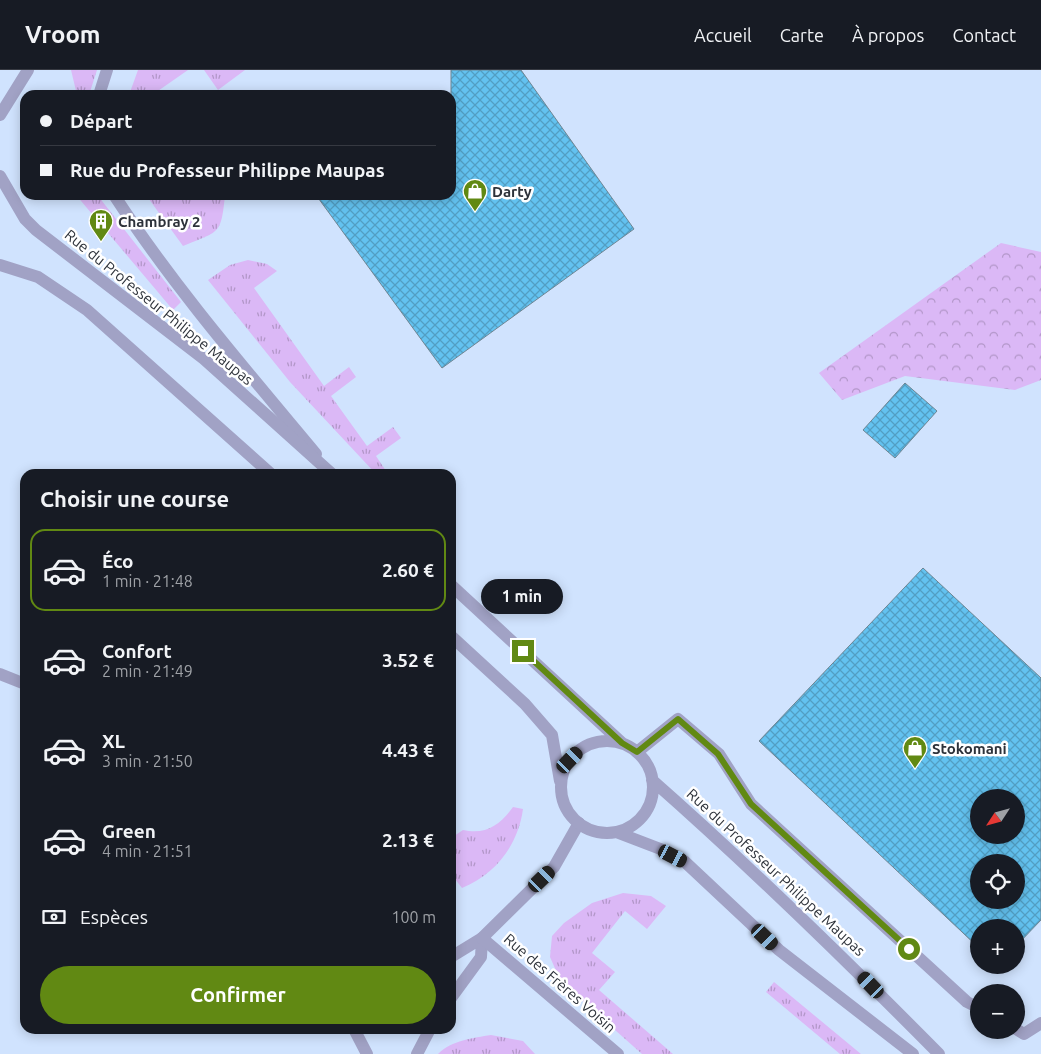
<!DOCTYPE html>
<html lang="fr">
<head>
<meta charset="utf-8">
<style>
	body { margin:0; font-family:Ubuntu,sans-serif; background:#242831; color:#f1f3f6; height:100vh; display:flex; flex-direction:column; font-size:19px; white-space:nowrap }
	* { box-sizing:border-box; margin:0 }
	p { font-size:16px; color:#9ea1a6 }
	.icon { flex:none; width:28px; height:28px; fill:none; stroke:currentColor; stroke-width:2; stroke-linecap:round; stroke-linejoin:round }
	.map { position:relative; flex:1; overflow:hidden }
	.panel { position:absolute; left:20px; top:399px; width:436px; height:565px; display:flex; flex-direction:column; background:#171b24; border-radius:15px; box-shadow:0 2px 12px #0003 }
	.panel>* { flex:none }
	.hud { position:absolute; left:20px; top:20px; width:436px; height:110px; border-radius:15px; box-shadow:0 2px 12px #0003; display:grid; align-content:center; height:110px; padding:0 20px; background:#171b24 }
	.needle { width:32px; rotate:234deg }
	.tools { position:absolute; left:970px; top:719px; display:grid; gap:10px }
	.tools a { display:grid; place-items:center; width:55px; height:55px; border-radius:50%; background:#171b24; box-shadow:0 2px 12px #0003; font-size:25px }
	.end { position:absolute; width:22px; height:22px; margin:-11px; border:6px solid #618913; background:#fff; box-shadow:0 0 0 2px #fff }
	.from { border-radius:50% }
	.bubble { position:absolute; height:35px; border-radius:18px; background:#171b24; box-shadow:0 2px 12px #0003; font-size:16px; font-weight:700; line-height:35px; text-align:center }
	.car { position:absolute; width:15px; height:30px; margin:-15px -8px; border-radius:6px; box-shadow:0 0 4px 1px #0007; background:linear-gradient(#222 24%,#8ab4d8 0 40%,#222 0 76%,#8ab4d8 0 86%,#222 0) }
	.hud b { display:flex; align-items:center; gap:18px; height:48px; font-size:19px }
	.hud b+b { border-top:1px solid #363941 }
	.hud i { width:12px; height:12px; background:#f1f3f6 }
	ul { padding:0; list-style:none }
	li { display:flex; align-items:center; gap:15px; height:82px; margin:0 10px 8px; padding:0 10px; border:2px solid transparent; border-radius:15px }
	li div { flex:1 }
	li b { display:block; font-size:19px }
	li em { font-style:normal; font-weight:700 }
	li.on { border-color:#618913 }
	li>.icon { width:45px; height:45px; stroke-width:1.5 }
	h2 { padding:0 20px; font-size:22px; line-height:60px }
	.pay { display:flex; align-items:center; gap:12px; height:55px; padding:0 20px; font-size:19px }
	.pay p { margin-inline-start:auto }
	.primary-button { display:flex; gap:10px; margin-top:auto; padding:10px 20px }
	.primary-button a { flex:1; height:58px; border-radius:30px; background:#618913; color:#fff; font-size:20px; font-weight:700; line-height:58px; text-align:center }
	header { display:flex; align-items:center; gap:30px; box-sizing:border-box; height:70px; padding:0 25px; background:#171b24; border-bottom:1px solid #363941 }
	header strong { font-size:24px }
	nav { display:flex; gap:28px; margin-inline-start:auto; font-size:18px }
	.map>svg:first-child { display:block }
	.built { fill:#d0e3fe; fill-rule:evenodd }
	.grass { fill:url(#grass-tufts) }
	.forest { fill:url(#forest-crowns) }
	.building { fill:url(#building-cross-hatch); stroke:#6e8592; fill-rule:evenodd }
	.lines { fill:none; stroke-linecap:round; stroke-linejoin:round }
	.service { stroke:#a1a2c5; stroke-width:12 }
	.minor { stroke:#a1a2c5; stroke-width:12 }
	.tertiary { stroke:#a1a2c5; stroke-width:12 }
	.route { stroke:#618913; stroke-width:6 }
	.labels { text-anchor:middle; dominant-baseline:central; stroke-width:5; stroke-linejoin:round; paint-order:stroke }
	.poi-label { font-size:15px; font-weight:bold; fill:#2d323a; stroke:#fff; text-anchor:start }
	.street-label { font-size:15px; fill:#2d323a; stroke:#fff }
</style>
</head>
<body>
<header>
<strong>Vroom</strong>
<nav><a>Accueil</a><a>Carte</a><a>À propos</a><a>Contact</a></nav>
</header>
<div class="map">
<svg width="1041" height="984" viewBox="0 0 1041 984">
	<defs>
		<pattern id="grass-tufts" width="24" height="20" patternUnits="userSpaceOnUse" patternTransform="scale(1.25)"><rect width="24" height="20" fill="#dbb8f6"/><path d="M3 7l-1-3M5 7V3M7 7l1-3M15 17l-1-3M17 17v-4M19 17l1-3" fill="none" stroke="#b296c8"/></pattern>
		<pattern id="forest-crowns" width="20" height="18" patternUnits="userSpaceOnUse" patternTransform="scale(1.25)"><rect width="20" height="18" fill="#dbb8f6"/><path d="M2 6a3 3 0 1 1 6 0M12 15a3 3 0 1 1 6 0" fill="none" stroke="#b296c8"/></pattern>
		<pattern id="building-cross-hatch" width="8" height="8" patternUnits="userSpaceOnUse" patternTransform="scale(1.25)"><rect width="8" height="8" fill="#63c2f0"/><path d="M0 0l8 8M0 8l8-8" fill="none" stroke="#529ec3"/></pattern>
	</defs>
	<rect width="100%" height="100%" fill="#e1edfe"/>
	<path class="built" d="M0,0H1041V984H0ZM25,25H451V125H25ZM25,404H451V959H25ZM979,728H1016V765H979ZM979,792H1016V830H979ZM979,858H1016V895H979ZM979,922H1016V960H979Z"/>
	<path class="grass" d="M71,0H97L89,25H77Z
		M138,0H188L155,23L156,25H129Z
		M204,0H245L218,20Z
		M76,125H101L102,131L181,232L173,240Z
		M146,125H225C221,166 219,161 183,176Z
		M248,190L267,194L277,201L254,218L324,316L349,297L356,307L331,326L367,376L393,357L401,368L376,386L388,404H376L290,312L208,210L230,195Z
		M513,737L523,739C518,775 496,804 462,818L451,804V768L463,760C486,765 500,755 513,737Z
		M623,823L651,826L666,836L647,859L625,841L592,883L615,902L599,920L673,984H642L561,912L550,887L552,866L564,853L592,833Z
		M774,912L861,984H840L766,922Z
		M491,965L523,971L535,984H438C452,970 473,968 491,965Z"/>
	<path class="forest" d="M1001,173L1041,182V310L1015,320L905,306L842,330L819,303Z"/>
	<path class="building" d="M451,0H521L634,159L442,298L316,125H451Z
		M905,313L937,341L895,388L863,360Z
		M923,498L1041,608V850L1016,876V858H979V878L759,671ZM979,728H1016V765H979ZM979,792H1016V830H979Z"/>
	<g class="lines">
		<path class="service" d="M0,604L25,614
			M637,682L678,649L719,684L751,734L967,932L979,938
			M451,887L482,868
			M451,928L481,887L482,868
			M354,959L367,984
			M1016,959L1024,964L1041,953
			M417,984L430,959"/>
		<path class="minor" d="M99,25L107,0
			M0,45L28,0
			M114,125C174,217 246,300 316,384
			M579,753L554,797L482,868L618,984"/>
		<path class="tertiary" d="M0,106L25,149L36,160L204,289L332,404
			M0,195L38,207L87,240L271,404
			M451,515L622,673
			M451,566L525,634L552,665L560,711
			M561 717a46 46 0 1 1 92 0a46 46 0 1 1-92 0Z
			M652,710C752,798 846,890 939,984
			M616,762L663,780L684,791L779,880L913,984"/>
	</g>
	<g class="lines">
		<path class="route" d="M523,581L622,673L637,682L678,649L718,684L751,734L909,879"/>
	</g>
	<defs>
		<g id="shop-pin" transform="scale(1.25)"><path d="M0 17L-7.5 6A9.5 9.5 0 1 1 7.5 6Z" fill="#618913" stroke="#fff"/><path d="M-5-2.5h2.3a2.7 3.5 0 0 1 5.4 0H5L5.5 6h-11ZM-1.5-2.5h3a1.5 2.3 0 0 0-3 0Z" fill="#fff"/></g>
		<g id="building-pin" transform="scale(1.25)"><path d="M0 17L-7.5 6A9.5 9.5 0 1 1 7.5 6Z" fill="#618913" stroke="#fff"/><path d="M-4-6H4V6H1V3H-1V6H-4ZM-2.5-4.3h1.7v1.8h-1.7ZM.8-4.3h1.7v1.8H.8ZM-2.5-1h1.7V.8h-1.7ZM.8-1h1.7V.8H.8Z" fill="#fff"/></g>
	</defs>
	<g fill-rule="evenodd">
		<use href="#shop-pin" x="475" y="121"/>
		<use href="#building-pin" x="101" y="151"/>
		<use href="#shop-pin" x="915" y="678"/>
	</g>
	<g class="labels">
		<g class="poi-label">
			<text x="492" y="121">Darty</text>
			<text x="118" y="151">Chambray 2</text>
			<text x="932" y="678">Stokomani</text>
		</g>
		<g class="street-label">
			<text transform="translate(159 237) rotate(39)">Rue du Professeur Philippe Maupas</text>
			<text transform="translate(776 802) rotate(43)">Rue du Professeur Philippe Maupas</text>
			<text transform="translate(560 913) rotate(41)">Rue des Frères Voisin</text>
		</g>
	</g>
</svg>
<div class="tools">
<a><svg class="needle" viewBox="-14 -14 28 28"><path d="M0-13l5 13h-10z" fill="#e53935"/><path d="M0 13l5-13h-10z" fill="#9ea1a6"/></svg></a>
<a><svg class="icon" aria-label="locate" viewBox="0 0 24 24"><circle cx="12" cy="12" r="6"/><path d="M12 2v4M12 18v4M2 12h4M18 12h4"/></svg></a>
<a>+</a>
<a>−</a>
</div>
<i class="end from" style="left:909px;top:879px"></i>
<i class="end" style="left:523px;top:581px"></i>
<div class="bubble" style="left:481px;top:509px;width:82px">1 min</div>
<i class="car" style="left:570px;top:690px;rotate:44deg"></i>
<i class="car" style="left:673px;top:786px;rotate:117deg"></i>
<i class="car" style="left:542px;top:809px;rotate:46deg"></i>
<i class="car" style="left:765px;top:867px;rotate:134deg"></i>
<i class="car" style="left:871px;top:915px;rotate:316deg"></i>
<div class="hud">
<b><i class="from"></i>Départ</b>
<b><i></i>Rue du Professeur Philippe Maupas</b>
</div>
<section class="panel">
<h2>Choisir une course</h2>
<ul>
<li class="on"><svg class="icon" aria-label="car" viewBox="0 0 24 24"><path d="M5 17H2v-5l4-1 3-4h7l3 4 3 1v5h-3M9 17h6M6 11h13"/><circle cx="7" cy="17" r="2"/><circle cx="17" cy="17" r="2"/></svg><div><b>Éco</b><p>1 min · 21:48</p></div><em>2.60 €</em></li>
<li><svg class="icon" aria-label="car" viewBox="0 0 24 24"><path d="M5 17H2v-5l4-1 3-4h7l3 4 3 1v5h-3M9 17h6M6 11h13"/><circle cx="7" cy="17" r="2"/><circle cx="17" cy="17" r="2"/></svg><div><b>Confort</b><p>2 min · 21:49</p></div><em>3.52 €</em></li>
<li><svg class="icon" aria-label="car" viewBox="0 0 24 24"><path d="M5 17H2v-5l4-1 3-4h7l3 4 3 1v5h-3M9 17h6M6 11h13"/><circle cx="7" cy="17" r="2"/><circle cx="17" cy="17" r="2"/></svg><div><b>XL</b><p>3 min · 21:50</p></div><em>4.43 €</em></li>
<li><svg class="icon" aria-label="car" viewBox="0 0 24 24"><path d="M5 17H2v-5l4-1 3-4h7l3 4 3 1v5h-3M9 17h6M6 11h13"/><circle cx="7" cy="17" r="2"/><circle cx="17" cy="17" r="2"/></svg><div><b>Green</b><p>4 min · 21:51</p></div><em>2.13 €</em></li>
</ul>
<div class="pay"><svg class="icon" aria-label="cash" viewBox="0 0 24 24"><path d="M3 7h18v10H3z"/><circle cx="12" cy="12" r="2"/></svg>Espèces<p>100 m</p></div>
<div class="primary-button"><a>Confirmer</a></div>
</section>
</div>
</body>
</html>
